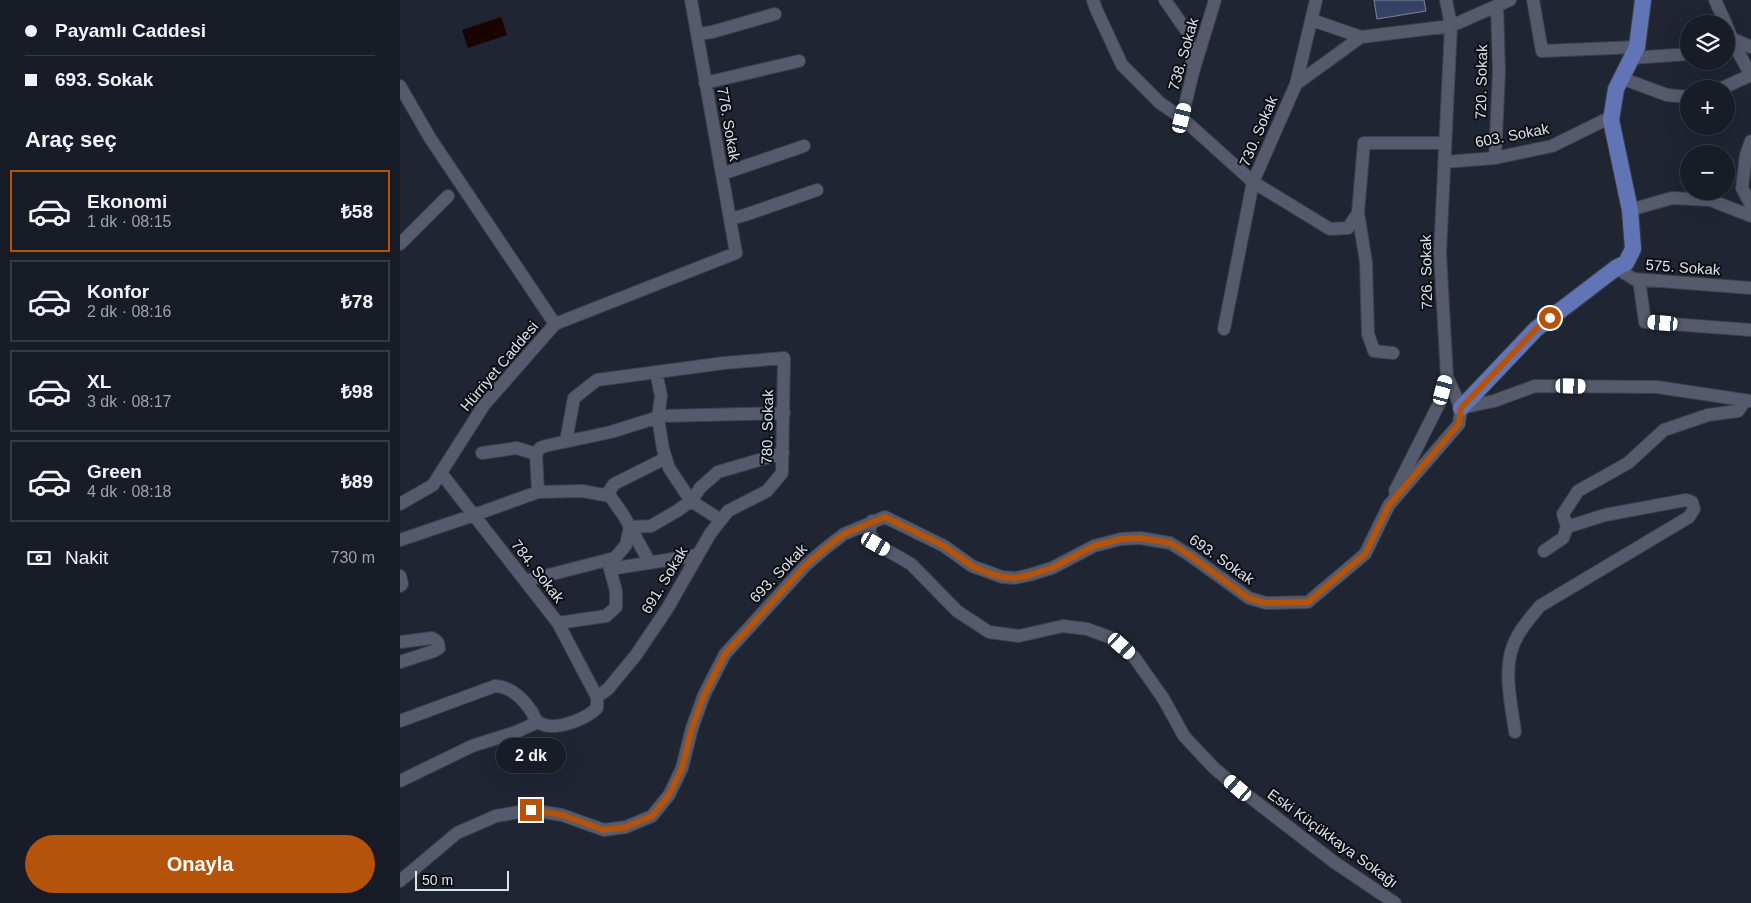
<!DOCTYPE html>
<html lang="tr">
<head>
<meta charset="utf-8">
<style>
	body { margin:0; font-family:Arial,sans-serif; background:#252932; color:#f1f3f6; height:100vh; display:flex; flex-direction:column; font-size:19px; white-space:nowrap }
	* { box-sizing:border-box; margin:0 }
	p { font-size:16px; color:#9fa1a7 }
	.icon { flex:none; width:28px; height:28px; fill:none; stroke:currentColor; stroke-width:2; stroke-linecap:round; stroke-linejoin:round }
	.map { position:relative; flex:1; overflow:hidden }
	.drawer { display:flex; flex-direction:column; background:#181c26; width:400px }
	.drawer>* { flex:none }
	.top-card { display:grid; align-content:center; height:110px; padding:0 25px; background:#181c26 }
	.buttons { position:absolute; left:1280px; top:15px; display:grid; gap:10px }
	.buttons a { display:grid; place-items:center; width:55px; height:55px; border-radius:50%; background:#181c26; box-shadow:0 5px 20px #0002,0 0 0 1px #363a43; font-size:25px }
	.scale { position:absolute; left:15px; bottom:12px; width:94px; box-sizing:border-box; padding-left:5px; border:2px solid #dde1eb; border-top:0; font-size:14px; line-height:18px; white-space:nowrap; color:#dde1eb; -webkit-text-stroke:4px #0c0e14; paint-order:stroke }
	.end { position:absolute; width:22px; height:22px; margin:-11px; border:6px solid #b45309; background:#fff; box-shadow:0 0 0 2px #fff }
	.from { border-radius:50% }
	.bubble { position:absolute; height:35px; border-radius:18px; background:#181c26; box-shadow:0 5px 20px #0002,0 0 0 1px #363a43; font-size:16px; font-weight:700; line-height:35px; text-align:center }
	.car { position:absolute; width:15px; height:30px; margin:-15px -8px; border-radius:6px; box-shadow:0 0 4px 1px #0007; background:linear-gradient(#fff 24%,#345 0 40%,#fff 0 76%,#345 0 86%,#fff 0) }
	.top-card b { display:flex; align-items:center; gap:18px; height:48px; font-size:19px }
	.top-card b+b { border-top:1px solid #363a43 }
	.top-card i { width:12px; height:12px; background:#f1f3f6 }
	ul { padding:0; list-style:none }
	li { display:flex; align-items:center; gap:15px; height:82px; margin:0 10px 8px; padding:0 15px; border:2px solid #363a43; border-radius:0px }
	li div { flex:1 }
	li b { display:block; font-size:19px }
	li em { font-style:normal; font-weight:700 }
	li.on { border-color:#b45309 }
	li>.icon { width:45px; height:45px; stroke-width:1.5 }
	h2 { padding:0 25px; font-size:22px; line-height:60px }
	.pay { display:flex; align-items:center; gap:12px; height:55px; padding:0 25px; font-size:19px }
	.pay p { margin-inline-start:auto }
	.primary-button { display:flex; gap:10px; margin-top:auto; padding:10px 25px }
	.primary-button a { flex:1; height:58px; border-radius:30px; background:#b45309; color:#fff; font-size:20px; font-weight:700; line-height:58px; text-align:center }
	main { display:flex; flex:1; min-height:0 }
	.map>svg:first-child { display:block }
	.water { fill:#1a0400 }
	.building { fill:#364265; stroke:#7f8597 }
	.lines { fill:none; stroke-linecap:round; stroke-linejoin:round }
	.minor-casing { stroke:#3c414c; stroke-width:14 }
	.major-casing { stroke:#3c414c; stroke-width:18 }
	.minor { stroke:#555b6c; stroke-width:12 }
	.major { stroke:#6074b6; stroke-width:16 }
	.route { stroke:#b45309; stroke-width:6 }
	.labels { text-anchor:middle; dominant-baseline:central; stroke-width:4; stroke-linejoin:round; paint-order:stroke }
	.street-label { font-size:15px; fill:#dde1eb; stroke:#0c0e14 }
</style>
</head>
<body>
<main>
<section class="drawer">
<div class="top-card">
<b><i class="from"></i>Payamlı Caddesi</b>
<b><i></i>693. Sokak</b>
</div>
<h2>Araç seç</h2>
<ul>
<li class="on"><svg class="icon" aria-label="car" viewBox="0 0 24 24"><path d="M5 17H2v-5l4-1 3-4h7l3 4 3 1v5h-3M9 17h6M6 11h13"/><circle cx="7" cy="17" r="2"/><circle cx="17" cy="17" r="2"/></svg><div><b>Ekonomi</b><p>1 dk · 08:15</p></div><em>₺58</em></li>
<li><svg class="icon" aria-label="car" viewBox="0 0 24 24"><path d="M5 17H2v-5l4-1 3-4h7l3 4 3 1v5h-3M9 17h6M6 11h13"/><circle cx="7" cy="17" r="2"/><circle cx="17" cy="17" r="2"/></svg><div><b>Konfor</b><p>2 dk · 08:16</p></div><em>₺78</em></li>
<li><svg class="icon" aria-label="car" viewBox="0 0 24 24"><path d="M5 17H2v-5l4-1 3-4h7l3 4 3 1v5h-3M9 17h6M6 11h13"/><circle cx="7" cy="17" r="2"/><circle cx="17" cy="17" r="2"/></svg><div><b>XL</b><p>3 dk · 08:17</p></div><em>₺98</em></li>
<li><svg class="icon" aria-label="car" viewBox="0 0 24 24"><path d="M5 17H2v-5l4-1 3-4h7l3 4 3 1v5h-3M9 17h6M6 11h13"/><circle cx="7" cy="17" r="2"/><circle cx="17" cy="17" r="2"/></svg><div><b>Green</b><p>4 dk · 08:18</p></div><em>₺89</em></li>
</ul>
<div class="pay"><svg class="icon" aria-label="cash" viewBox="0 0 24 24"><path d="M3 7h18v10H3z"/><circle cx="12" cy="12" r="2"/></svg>Nakit<p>730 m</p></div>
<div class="primary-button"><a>Onayla</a></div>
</section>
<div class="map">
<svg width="1351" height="903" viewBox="0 0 1351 903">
	<rect width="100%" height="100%" fill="#202533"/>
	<path class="water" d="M101,17L107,35L68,48L62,30Z"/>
	<path class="building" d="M974,0H1024L1026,11L977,19Z"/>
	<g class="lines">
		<g class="minor-casing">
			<path id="minor" d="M693,0L696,9L722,65L760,103L782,118L853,182L930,229L948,228L958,213L964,143H1044
				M765,0L788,33L793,67
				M1133,0L1142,51L1237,47
				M1315,0L1326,24
				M912,20L961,37
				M1326,25L1337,50L1351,75
				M297,34L312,32L375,14
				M1333,39L1351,47
				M1232,58L1289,54
				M1221,78L1267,95L1289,97
				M305,83L399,61
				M896,84L961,37L1051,26L1110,0
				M0,86L30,138L155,324
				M1320,89L1351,75
				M782,118L793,72L815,0
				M1351,141L1346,155L1342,188L1351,205
				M1095,158L1099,72L1097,6
				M1044,162L1095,158L1152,146L1211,117
				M322,174L404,146
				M1230,210L1272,198L1310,200L1351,216
				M958,213L966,262L968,334L974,351L993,353
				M330,219L345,215L417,190
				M0,244L48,196
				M1216,268L1234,279L1351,288
				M1239,280L1245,322L1351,330
				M824,329L853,182L896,84L916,0
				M256,372L261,396L258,418L263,449L269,468L291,501L321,520
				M1061,408L1094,401L1135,386L1257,387L1351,401
				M166,441L174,398L197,380L324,363L384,358L382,473L367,491L328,511L310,534L267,609L236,655L208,689L197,697
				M82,453L117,448L136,454
				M995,491L1040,402L1047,377L1040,253L1051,26L1046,0
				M138,492L136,454L140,448L145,446L211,432L262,416L384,413
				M210,496L208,493L214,484L266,458
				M0,504L33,485L84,405L155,324L336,253L291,0
				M472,521L469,532L476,544L511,564L557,611L589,632L619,636L663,626L687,629L709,637L734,657L763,698L784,736L814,768L838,788L934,862L995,903
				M230,527L250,563
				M0,540L74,515L138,492L182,491L210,496L224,516L230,527L251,526L277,511L291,501L301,487L318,472L383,453
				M1144,551L1163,538L1167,527
				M210,569L298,555
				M0,576L2,584L0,586
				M125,581L215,558
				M158,623L206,616L216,607V591L210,569L215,558L226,545L230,527
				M0,642L32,638C37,640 39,642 39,648L34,651L0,662
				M0,721L95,686C112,687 123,699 132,712C133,715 136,720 138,722C153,733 186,719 197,708V697L158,623L41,473
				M1115,732C1111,701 1101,665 1117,637C1123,625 1132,616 1140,606L1289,517L1294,509L1292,502L1286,500L1205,515L1167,527L1163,514L1178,491L1228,463L1264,430L1308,415L1338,411L1345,401
				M0,781L72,746L116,732L138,722
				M0,881L57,833L96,816L131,810L162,815L204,830L226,827L252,816L269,795L282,768L292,728L304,695L325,654L406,565L427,547L444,534L485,517L544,546L572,566L602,577L615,578L629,575L652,568L694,546L721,539L740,538L770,543L788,554L849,598L866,603L908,602L965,554L989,505L1059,424L1061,408L1047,377"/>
		</g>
		<g class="major-casing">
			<path id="major" d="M1061,408L1136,329L1216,268L1226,263L1233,249L1230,210L1211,120L1216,89L1237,47L1243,0"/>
		</g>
		<use href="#minor" class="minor"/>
		<use href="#major" class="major"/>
	</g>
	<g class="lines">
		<path class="route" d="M131,810L162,815L204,830L226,827L252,816L269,795L282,768L292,728L304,695L325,654L406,565L427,547L444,534L485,517L544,546L572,566L588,573L602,577L615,578L630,575L652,568L694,546L721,539L740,538L770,543L788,554L848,598L866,603L908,602L965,554L989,505L1059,424L1061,408L1136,329L1150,318"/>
	</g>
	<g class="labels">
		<g class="street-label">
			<text transform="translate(783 54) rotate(-74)">738. Sokak</text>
			<text transform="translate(1081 82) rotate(-89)">720. Sokak</text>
			<text transform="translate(329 124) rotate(80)">776. Sokak</text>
			<text transform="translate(858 131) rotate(-67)">730. Sokak</text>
			<text transform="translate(1112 135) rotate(-11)">603. Sokak</text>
			<text transform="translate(1283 267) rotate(4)">575. Sokak</text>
			<text transform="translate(1026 272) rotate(-91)">726. Sokak</text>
			<text transform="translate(99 366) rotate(-50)">Hürriyet Caddesi</text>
			<text transform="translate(367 427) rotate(-89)">780. Sokak</text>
			<text transform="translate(822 559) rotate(35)">693. Sokak</text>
			<text transform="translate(138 571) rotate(52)">784. Sokak</text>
			<text transform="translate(378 573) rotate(-46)">693. Sokak</text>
			<text transform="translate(264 580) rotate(-59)">691. Sokak</text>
			<text transform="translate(933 838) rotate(36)">Eski Küçükkaya Sokağı</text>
		</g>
	</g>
</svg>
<div class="buttons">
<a><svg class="icon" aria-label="layers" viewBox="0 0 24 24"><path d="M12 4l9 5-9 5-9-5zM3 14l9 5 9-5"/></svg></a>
<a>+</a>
<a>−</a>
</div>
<div class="scale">50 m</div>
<i class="end from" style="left:1150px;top:318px"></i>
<i class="end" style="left:131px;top:810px"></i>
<div class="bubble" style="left:96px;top:738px;width:70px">2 dk</div>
<i class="car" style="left:782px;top:118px;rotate:14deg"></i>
<i class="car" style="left:1263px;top:323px;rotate:275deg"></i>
<i class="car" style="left:1171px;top:386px;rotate:91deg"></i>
<i class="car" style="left:1043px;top:390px;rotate:15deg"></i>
<i class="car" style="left:476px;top:544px;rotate:120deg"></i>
<i class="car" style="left:722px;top:646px;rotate:132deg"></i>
<i class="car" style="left:838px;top:788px;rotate:311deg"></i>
</div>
</main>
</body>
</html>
